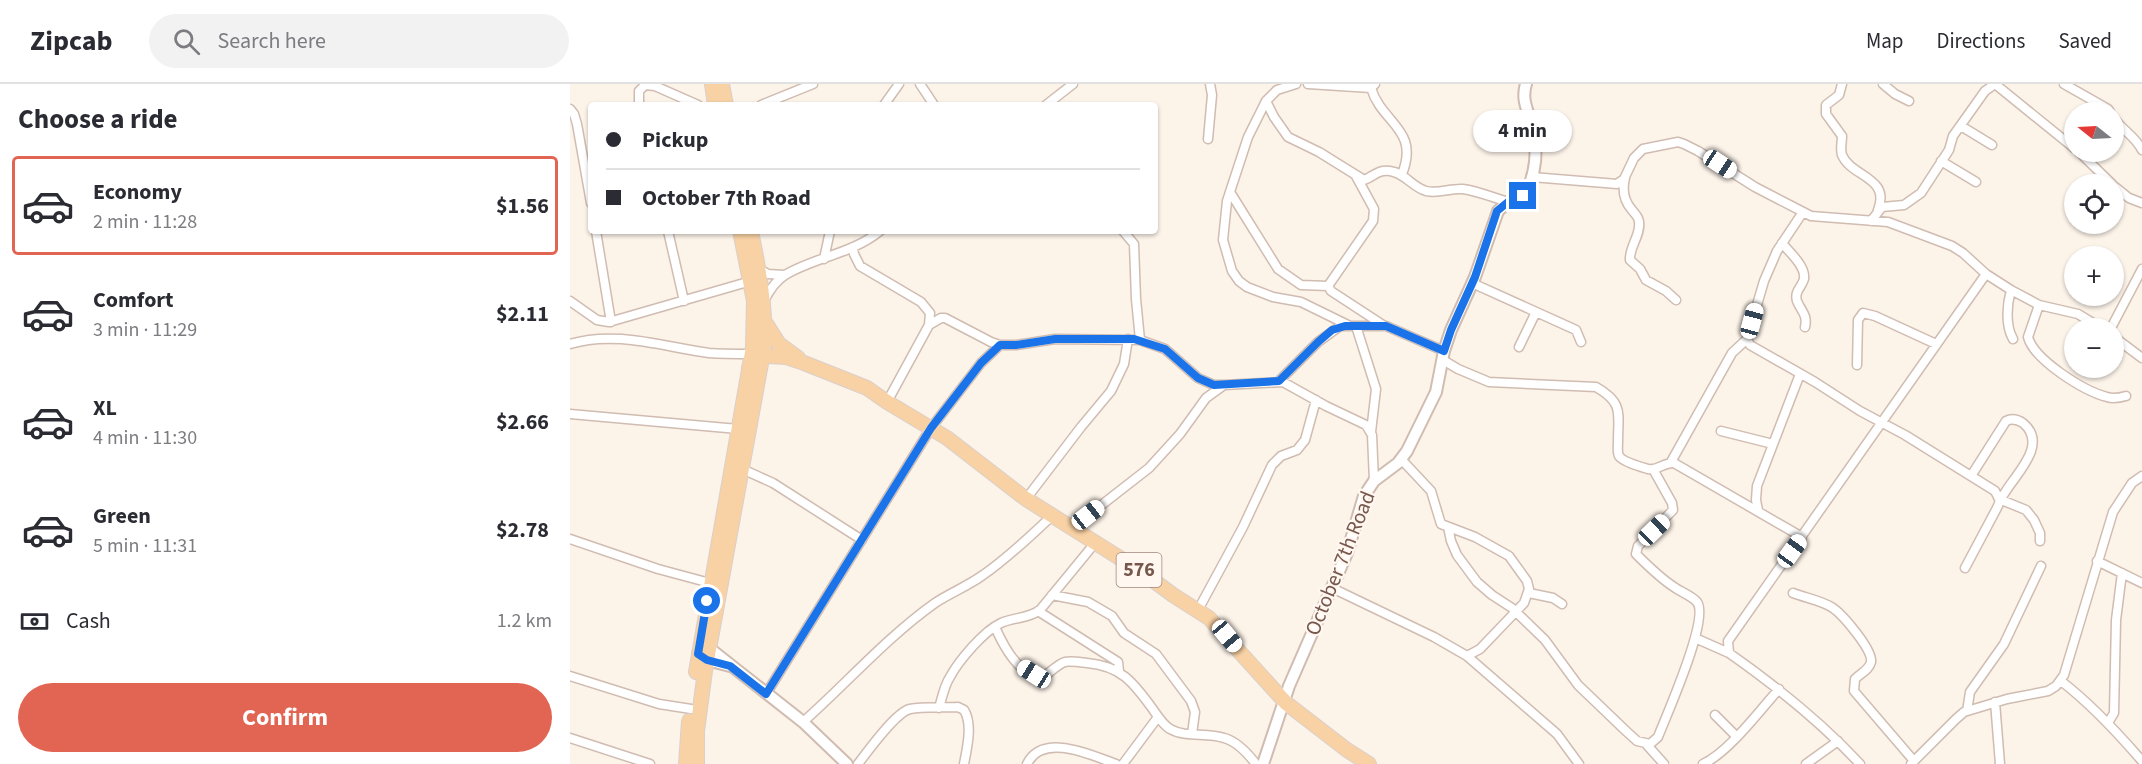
<!DOCTYPE html>
<html lang="en">
<head>
<meta charset="utf-8">
<style>
	body { margin:0; font-family:"Source Sans 3",sans-serif; background:#f2f2f3; color:#2b2b33; height:100vh; display:flex; flex-direction:column; font-size:22px; white-space:nowrap }
	* { box-sizing:border-box; margin:0 }
	p { font-size:20px; color:#7c7c81 }
	.icon { flex:none; width:33px; height:33px; fill:none; stroke:currentColor; stroke-width:2; stroke-linecap:round; stroke-linejoin:round }
	.map { position:relative; flex:1; overflow:hidden }
	.side { display:flex; flex-direction:column; background:#fff; width:570px }
	.side>* { flex:none }
	.guide { position:absolute; left:18px; top:18px; width:570px; height:132px; border-radius:6px; box-shadow:0 2px 4px #0004; display:grid; align-content:center; height:132px; padding:0 18px; background:#fff }
	.needle { width:39px; rotate:288deg }
	.controls { position:absolute; left:1494px; top:18px; display:grid; gap:12px }
	.controls a { display:grid; place-items:center; width:60px; height:60px; border-radius:50%; background:#fff; box-shadow:0 2px 4px #0004; font-size:30px }
	.end { position:absolute; width:27px; height:27px; margin:-14px; border:8px solid #1a73e8; background:#fff; box-shadow:0 0 0 3px #fff }
	.from { border-radius:50% }
	.bubble { position:absolute; height:42px; border-radius:21px; background:#fff; box-shadow:0 2px 4px #0004; font-size:20px; font-weight:700; line-height:42px; text-align:center }
	.car { position:absolute; width:18px; height:36px; margin:-18px -9px; border-radius:8px; box-shadow:0 0 4px 2px #0007; background:linear-gradient(#fff 24%,#345 0 40%,#fff 0 76%,#345 0 86%,#fff 0) }
	.guide b { display:flex; align-items:center; gap:21px; height:57px; font-size:22px }
	.guide b+b { border-top:2px solid #e1e1e2 }
	.guide i { width:15px; height:15px; background:#2b2b33 }
	ul { padding:0; list-style:none }
	li { display:flex; align-items:center; gap:18px; height:99px; margin:0 12px 9px; padding:0 6px; border:3px solid transparent; border-radius:6px }
	li div { flex:1 }
	li b { display:block; font-size:22px }
	li em { font-style:normal; font-weight:700 }
	li.active { border-color:#e26452 }
	li>.icon { width:54px; height:54px; stroke-width:1.5 }
	h2 { padding:0 18px; font-size:27px; line-height:72px }
	.pay { display:flex; align-items:center; gap:15px; height:66px; padding:0 18px; font-size:22px }
	.pay p { margin-inline-start:auto }
	.button { display:flex; gap:12px; margin-top:auto; padding:12px 18px }
	.button a { flex:1; height:69px; border-radius:36px; background:#e26452; color:#fff; font-size:24px; font-weight:700; line-height:69px; text-align:center }
	header { display:flex; align-items:center; gap:36px; box-sizing:border-box; height:84px; padding:0 30px; background:#fff; border-bottom:2px solid #e1e1e2 }
	header strong { font-size:28px }
	nav { display:flex; gap:33px; margin-inline-start:auto; font-size:21px }
	.search { width:420px; height:54px; background:#f2f2f3; display:flex; align-items:center; gap:15px; box-sizing:border-box; padding:0 21px; border-radius:33px; color:#7c7c81; font-size:22px }
	main { display:flex; flex:1; min-height:0 }
	.map>svg:first-child { display:block }
	.lines { fill:none; stroke-linecap:round; stroke-linejoin:round }
	.minor-casing { stroke:#d0bcb1; stroke-width:11 }
	.tertiary-casing { stroke:#d0bcb1; stroke-width:14 }
	.primary-casing { stroke:#d9d0cd; stroke-width:16 }
	.minor { stroke:#fff; stroke-width:8 }
	.tertiary { stroke:#fff; stroke-width:10 }
	.primary { stroke:#f8d1a4; stroke-width:14 }
	.route { stroke:#1a73e8; stroke-width:8 }
	.labels { text-anchor:middle; dominant-baseline:central; stroke-width:4.5; stroke-linejoin:round; paint-order:stroke }
	.shield { fill:#fff7f0; stroke:#9f887e; stroke-width:1.5 }
	.shield-label { font-size:20px; font-weight:bold; fill:#76584d }
	.street-label { font-size:21px; fill:#76584d; stroke:#fff7f0 }
</style>
</head>
<body>
<header>
<strong>Zipcab</strong>
<div class="search"><svg class="icon" aria-label="search" viewBox="0 0 24 24"><circle cx="10" cy="10" r="6"/><path d="M15 15l6 6"/></svg>Search here</div>
<nav><a>Map</a><a>Directions</a><a>Saved</a></nav>
</header>
<main>
<section class="side">
<h2>Choose a ride</h2>
<ul>
<li class="active"><svg class="icon" aria-label="car" viewBox="0 0 24 24"><path d="M5 17H2v-5l4-1 3-4h7l3 4 3 1v5h-3M9 17h6M6 11h13"/><circle cx="7" cy="17" r="2"/><circle cx="17" cy="17" r="2"/></svg><div><b>Economy</b><p>2 min · 11:28</p></div><em>$1.56</em></li>
<li><svg class="icon" aria-label="car" viewBox="0 0 24 24"><path d="M5 17H2v-5l4-1 3-4h7l3 4 3 1v5h-3M9 17h6M6 11h13"/><circle cx="7" cy="17" r="2"/><circle cx="17" cy="17" r="2"/></svg><div><b>Comfort</b><p>3 min · 11:29</p></div><em>$2.11</em></li>
<li><svg class="icon" aria-label="car" viewBox="0 0 24 24"><path d="M5 17H2v-5l4-1 3-4h7l3 4 3 1v5h-3M9 17h6M6 11h13"/><circle cx="7" cy="17" r="2"/><circle cx="17" cy="17" r="2"/></svg><div><b>XL</b><p>4 min · 11:30</p></div><em>$2.66</em></li>
<li><svg class="icon" aria-label="car" viewBox="0 0 24 24"><path d="M5 17H2v-5l4-1 3-4h7l3 4 3 1v5h-3M9 17h6M6 11h13"/><circle cx="7" cy="17" r="2"/><circle cx="17" cy="17" r="2"/></svg><div><b>Green</b><p>5 min · 11:31</p></div><em>$2.78</em></li>
</ul>
<div class="pay"><svg class="icon" aria-label="cash" viewBox="0 0 24 24"><path d="M3 7h18v10H3z"/><circle cx="12" cy="12" r="2"/></svg>Cash<p>1.2 km</p></div>
<div class="button"><a>Confirm</a></div>
</section>
<div class="map">
<svg width="1572" height="680" viewBox="0 0 1572 680">
	<rect width="100%" height="100%" fill="#fcf3e9"/>
	<g class="lines">
		<g class="minor-casing">
			<path id="minor" d="M350,0L364,21
				M726,0L707,6L696,17L704,33L718,53L749,68L794,96C803,93 808,85 820,87C835,89 842,103 856,107C869,110 880,104 893,105C908,107 924,114 938,118
				M738,0L801,4L805,0
				M1272,0L1269,11L1256,21V30L1272,52C1272,59 1270,65 1272,71C1281,93 1321,93 1308,126
				M1313,0L1325,10L1339,17
				M1425,0L1504,64
				M1494,0L1538,25L1540,28
				M801,4C812,40 850,45 832,90
				M696,17L678,53L657,117L653,156L662,187L669,197L677,203L703,213L731,218L780,242
				M69,21V7L75,1L85,2L128,21
				M191,21L243,0
				M314,21L329,0
				M476,21L503,0
				M0,25L4,30L7,40L21,119
				M1544,34C1552,46 1565,52 1572,66
				M1391,42L1422,61
				M638,55L642,11L640,0
				M1509,68L1542,100
				M1371,77L1406,98
				M786,92L804,125L803,137L758,202L761,207L813,241
				M962,93L1047,100L1054,95L1064,74L1073,65L1108,58L1114,60L1128,67L1185,103L1241,132L1318,138L1382,162L1393,169L1416,190L1441,206L1469,221L1508,230L1531,244
				M1055,94C1052,106 1054,117 1062,126C1065,130 1069,133 1069,138C1071,151 1059,163 1060,176L1070,185L1076,196L1096,207L1106,216
				M1544,102L1559,114L1572,119
				M660,108L708,185L731,201L758,202
				M1233,128L1207,167L1194,197L1177,255L1180,261L1245,298L1290,327L1335,351L1425,407L1429,415L1456,426L1464,436L1470,449V457
				M1301,137L1312,123L1334,121L1351,109L1379,66L1383,52L1415,7L1425,0
				M26,147L41,238
				M98,147L114,217
				M553,147L564,160L566,215L570,256
				M1212,159C1219,168 1236,182 1234,195C1232,203 1224,207 1227,217C1231,227 1238,231 1235,243
				M283,163L284,170L290,182L351,218L360,229L359,241L317,318
				M254,175L260,147
				M189,185L198,190L214,191
				M902,199L1006,246L1011,258
				M1441,206C1437,220 1435,241 1443,255
				M0,217L27,236L39,238L181,197
				M194,217C199,207 205,197 215,191C245,173 282,170 310,147
				M1469,221L1458,253C1464,276 1514,307 1537,313C1543,315 1549,314 1556,312
				M359,241L371,234H375L421,258L430,261H446L485,255L570,256L595,265L628,294L644,301H654
				M786,242L806,305L801,348
				M1541,244L1572,185
				M1544,253L1572,274
				M0,260C45,246 94,263 139,269C153,270 167,270 181,270
				M949,263L966,228
				M873,276L888,285L919,298L1026,303C1054,319 1048,329 1048,358C1048,362 1047,368 1049,372C1053,378 1071,383 1078,385C1088,387 1094,378 1104,379L1232,453
				M1287,281L1288,236L1293,229L1305,232L1366,260
				M709,297L748,258L770,242H816L874,267
				M0,330L168,345
				M1151,347L1203,360
				M831,375L861,407L871,440L905,453L939,472L957,497L959,505L954,519L910,565L897,572
				M1101,378L1162,269L1177,255
				M172,385L203,399L292,456
				M456,415L511,343L541,307L554,280L558,255
				M1188,426L1186,416L1187,402L1230,290
				M878,443L881,457L887,471L907,498L922,511L942,524L975,556L1008,601L1056,647L1067,657L1080,660L1088,653C1096,632 1140,535 1127,518C1122,512 1111,508 1104,503C1090,494 1078,482 1066,470L1068,462L1103,426L1102,419L1083,385
				M502,444L579,384L610,350L636,314L654,301L713,298L756,322L796,341L802,351L804,397
				M0,455L88,485L140,499
				M1527,477L1572,499
				M1395,484L1428,422C1434,399 1483,364 1453,339C1447,335 1442,334 1436,337L1401,392
				M762,504L864,553L897,572L987,650L1009,680
				M959,509L983,514L992,520
				M1223,509C1236,514 1253,517 1263,524C1273,531 1303,566 1301,578C1299,586 1291,589 1285,595L1284,607L1344,677
				M482,511L518,518L542,532L554,549L586,570L621,617L625,628L622,650
				M628,526L673,443L702,381L711,372L727,366L735,356L746,316
				M468,527L548,578L549,587
				M425,543C433,561 451,597 476,591C495,576 492,576 517,579C551,582 563,598 582,624C587,631 592,640 600,645C616,654 637,648 654,654C666,657 679,671 686,680
				M1125,554L1159,569
				M0,592L89,620L121,625
				M1491,597C1521,620 1547,648 1572,677
				M196,610L361,344L411,279L430,261
				M1425,618L1430,680
				M369,624C372,614 374,602 380,593C389,576 414,547 431,539C444,533 458,535 470,526L525,459
				M1397,627L1400,608L1434,560L1471,482
				M1145,631L1167,653
				M233,638C277,599 316,554 365,519C380,509 398,502 413,491C438,474 459,453 482,432
				M1538,639L1544,629L1546,536L1552,489
				M0,654L80,680
				M1077,661L1094,680
				M288,680C297,668 326,628 340,625C355,622 373,624 388,623L394,626C403,640 397,664 394,680
				M457,680C473,648 521,671 546,680
				M553,680L588,633
				M1133,680C1159,668 1190,626 1209,605
				M1236,680L1268,657
				M1290,680C1251,638 1206,602 1159,569L1158,557L1416,190
				M1341,680L1386,635L1394,628L1437,615L1478,607L1486,602L1494,591L1543,428L1562,399L1572,392"/>
		</g>
		<g class="tertiary-casing">
			<path id="tertiary" d="M160,582L137,576L128,570L139,564L233,638L277,680
				M693,680L719,602L777,469L794,412L804,397L828,379L837,367L866,308L874,267L881,246L905,193L928,127L938,118L953,112C967,92 968,64 962,42C958,26 951,16 956,0"/>
		</g>
		<g class="primary-casing">
			<path id="primary" d="M142,0L145,21
				M152,0L156,21
				M195,238L209,260L228,274
				M179,283L189,274L199,272L216,273L234,279L297,304L317,318L377,354L456,415L572,488L603,511L639,534L716,619L777,666L799,680
				M126,588L183,263L184,217L170,147
				M116,680L119,637
				M127,680V647L135,587L194,263C196,223 189,186 181,147"/>
		</g>
		<use href="#minor" class="minor"/>
		<use href="#tertiary" class="tertiary"/>
		<use href="#primary" class="primary"/>
	</g>
	<g class="lines">
		<path class="route" d="M137,517L128,570L137,576L160,582L196,610L361,344L411,279L430,261H446L485,255H564L595,265L628,294L644,301L709,297L748,258L762,246L775,242H816L874,267L881,246L905,193L927,127L938,118L953,112"/>
	</g>
	<g class="labels">
		<rect class="shield" x="546.5" y="469" width="45" height="34" rx="4.5"/>
		<g class="shield-label">
			<text x="569" y="486">576</text>
		</g>
		<g class="street-label">
			<text transform="translate(770 479) rotate(-68)">October 7th Road</text>
		</g>
	</g>
</svg>
<div class="controls">
<a><svg class="needle" viewBox="-14 -14 28 28"><path d="M0-13l5 13h-10z" fill="#e53935"/><path d="M0 13l5-13h-10z" fill="#7c7c81"/></svg></a>
<a><svg class="icon" aria-label="locate" viewBox="0 0 24 24"><circle cx="12" cy="12" r="6"/><path d="M12 2v4M12 18v4M2 12h4M18 12h4"/></svg></a>
<a>+</a>
<a>−</a>
</div>
<i class="end from" style="left:137px;top:517px"></i>
<i class="end" style="left:953px;top:112px"></i>
<div class="bubble" style="left:903px;top:26px;width:99px">4 min</div>
<i class="car" style="left:1150px;top:80px;rotate:123deg"></i>
<i class="car" style="left:1182px;top:237px;rotate:15deg"></i>
<i class="car" style="left:518px;top:431px;rotate:52deg"></i>
<i class="car" style="left:1084px;top:446px;rotate:46deg"></i>
<i class="car" style="left:1222px;top:467px;rotate:36deg"></i>
<i class="car" style="left:657px;top:552px;rotate:140deg"></i>
<i class="car" style="left:464px;top:590px;rotate:302deg"></i>
<div class="guide">
<b><i class="from"></i>Pickup</b>
<b><i></i>October 7th Road</b>
</div>
</div>
</main>
</body>
</html>
